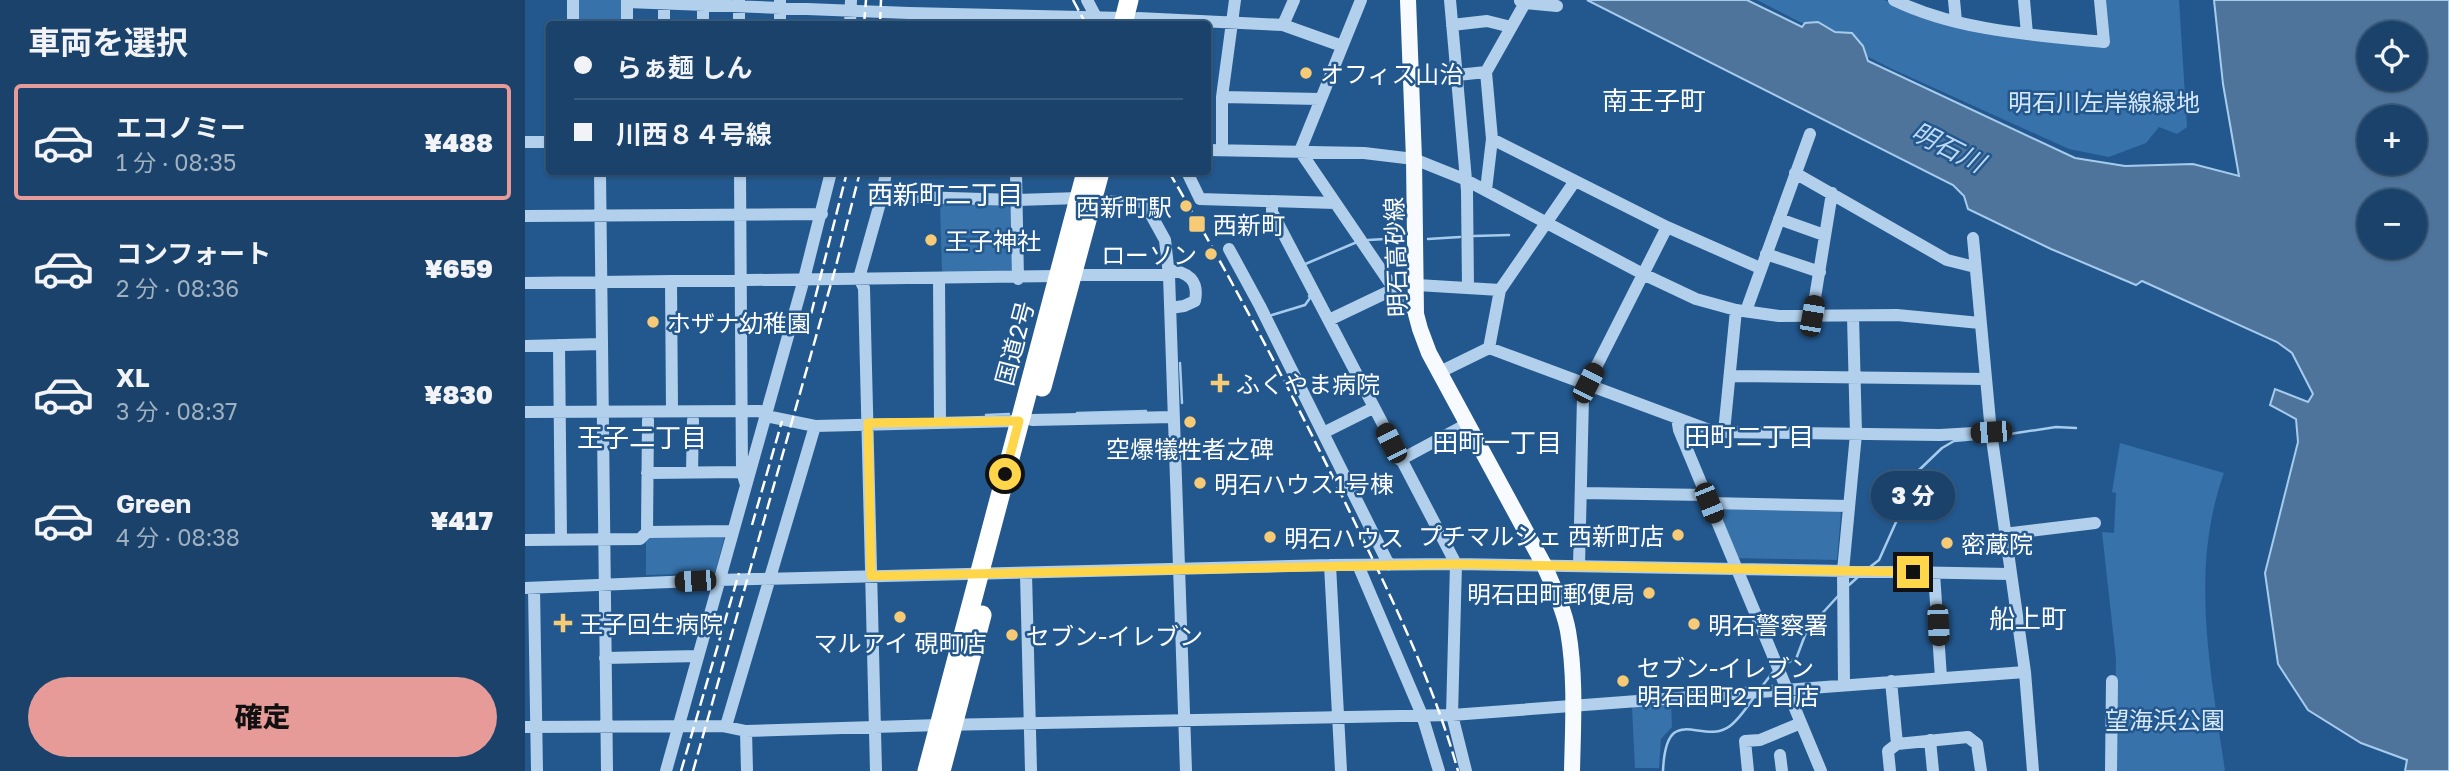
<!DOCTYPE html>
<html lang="ja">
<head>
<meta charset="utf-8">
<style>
	body { margin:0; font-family:"Golos Text","Noto Sans JP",sans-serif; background:#274d72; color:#f1f3f6; height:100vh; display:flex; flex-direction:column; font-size:26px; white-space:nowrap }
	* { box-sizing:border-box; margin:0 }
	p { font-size:23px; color:#9fb0c1 }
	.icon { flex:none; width:38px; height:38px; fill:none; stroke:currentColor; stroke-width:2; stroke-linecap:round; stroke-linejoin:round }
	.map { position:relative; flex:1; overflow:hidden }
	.drawer { display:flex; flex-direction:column; background:#1a426a; width:525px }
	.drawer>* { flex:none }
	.hud { position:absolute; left:21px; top:21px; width:665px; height:154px; border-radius:7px; box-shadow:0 2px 5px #0004,0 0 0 2px #385b7e; display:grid; align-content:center; height:154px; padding:0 28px; background:#1a426a }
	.buttons { position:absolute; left:1832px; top:21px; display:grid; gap:14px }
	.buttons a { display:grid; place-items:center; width:70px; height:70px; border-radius:50%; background:#1a426a; box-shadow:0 2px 5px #0004,0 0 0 2px #385b7e; font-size:35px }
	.end { position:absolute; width:32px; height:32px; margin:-16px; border:9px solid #ffd54a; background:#111; box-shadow:0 0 0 4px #111 }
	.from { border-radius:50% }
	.bubble { position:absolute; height:49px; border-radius:24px; background:#1a426a; box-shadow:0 2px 5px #0004,0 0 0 2px #385b7e; font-size:23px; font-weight:800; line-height:49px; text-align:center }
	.car { position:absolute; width:21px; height:42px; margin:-21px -10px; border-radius:9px; box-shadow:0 0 5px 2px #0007; background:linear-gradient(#222 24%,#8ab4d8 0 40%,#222 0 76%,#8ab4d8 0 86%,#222 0) }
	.hud b { display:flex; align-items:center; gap:24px; height:66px; font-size:26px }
	.hud b+b { border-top:2px solid #385b7e }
	.hud i { width:18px; height:18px; background:#f1f3f6 }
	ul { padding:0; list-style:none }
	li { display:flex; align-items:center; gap:21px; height:116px; margin:0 14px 10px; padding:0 14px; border:4px solid transparent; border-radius:7px }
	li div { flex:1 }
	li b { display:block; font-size:26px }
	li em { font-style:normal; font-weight:800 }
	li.active { border-color:#e69b98 }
	li>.icon { width:63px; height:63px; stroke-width:1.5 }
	h2 { padding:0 28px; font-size:32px; line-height:84px }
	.cta { display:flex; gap:14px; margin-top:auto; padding:14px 28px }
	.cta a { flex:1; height:80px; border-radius:42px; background:#e69b98; color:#111; font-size:28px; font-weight:800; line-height:80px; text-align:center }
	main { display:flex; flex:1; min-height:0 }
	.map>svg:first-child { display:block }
	.green { fill:#3772ab }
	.water { fill:#4f749b; stroke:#a6cbed; stroke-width:2; fill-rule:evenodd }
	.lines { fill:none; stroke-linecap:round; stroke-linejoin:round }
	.stream { stroke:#a6cbed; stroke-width:2.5 }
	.minor { stroke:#b2d0ec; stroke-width:12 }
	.major { stroke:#f7fbff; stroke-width:16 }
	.highway { stroke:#fff; stroke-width:19 }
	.rail { stroke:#fff; stroke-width:2.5; stroke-dasharray:12 5; stroke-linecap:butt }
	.route { stroke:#ffd54a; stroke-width:9 }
	.poi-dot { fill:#f7ca75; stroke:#23588e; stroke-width:2.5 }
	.labels { text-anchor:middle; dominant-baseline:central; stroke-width:5; stroke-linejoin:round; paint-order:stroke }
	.poi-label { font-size:24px; fill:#fff; stroke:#23588e; text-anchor:start }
	.park-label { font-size:24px; fill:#d7e8f9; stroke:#23588e }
	.street-label { font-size:24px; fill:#fff; stroke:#23588e }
	.neighbourhood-label { font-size:26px; fill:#fff; stroke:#23588e }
	.water-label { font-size:26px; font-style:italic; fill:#bed9f3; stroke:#23588e }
</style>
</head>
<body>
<main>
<section class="drawer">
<h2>車両を選択</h2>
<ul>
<li class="active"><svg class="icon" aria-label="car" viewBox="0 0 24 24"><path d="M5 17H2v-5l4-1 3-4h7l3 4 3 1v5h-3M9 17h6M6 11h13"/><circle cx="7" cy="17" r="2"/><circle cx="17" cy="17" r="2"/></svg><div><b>エコノミー</b><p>1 分 · 08:35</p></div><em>¥488</em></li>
<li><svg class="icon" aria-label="car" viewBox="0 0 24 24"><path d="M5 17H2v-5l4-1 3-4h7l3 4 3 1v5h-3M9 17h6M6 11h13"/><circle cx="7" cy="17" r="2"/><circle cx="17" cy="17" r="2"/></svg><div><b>コンフォート</b><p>2 分 · 08:36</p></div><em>¥659</em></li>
<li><svg class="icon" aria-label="car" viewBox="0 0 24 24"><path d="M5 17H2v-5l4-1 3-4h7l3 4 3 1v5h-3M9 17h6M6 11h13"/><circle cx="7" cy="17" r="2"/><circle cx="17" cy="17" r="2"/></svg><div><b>XL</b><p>3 分 · 08:37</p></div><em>¥830</em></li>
<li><svg class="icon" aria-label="car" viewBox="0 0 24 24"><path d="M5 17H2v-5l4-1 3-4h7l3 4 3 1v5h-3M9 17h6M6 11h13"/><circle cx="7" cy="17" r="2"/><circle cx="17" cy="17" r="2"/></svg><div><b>Green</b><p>4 分 · 08:38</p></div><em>¥417</em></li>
</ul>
<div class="cta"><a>確定</a></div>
</section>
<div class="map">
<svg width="1924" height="771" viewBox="0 0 1924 771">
	<rect width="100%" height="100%" fill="#23588e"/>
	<path class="green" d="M52,0H96V24H51Z
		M1232,0H1359L1431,24L1502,40L1583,47L1580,0H1654L1662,127L1652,134L1634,127L1621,143L1584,157L1544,149L1365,68Z
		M415,203L482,205L486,209L488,273H421L417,271Z
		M1595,443L1699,473C1664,570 1686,673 1700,771H1589L1591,659L1577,532L1589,533L1591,493L1587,492Z
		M1196,506L1312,509L1316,513L1312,560L1210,558L1191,510Z
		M200,535L190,573L121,575V540L125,536Z
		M1146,704L1147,727L1136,739L1134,768H1110L1107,707Z"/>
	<path class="water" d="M1062,0H1222L1277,27L1280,23L1293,22L1310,32L1327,33L1338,46L1343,61L1550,158L1600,166L1668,164L1714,176L1698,84L1689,0H1924V771H1880L1882,760L1836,743L1783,710L1753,664L1740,573L1773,442L1771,419L1745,405L1750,389L1783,402L1788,394L1767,353L1752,342L1617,281L1611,285L1526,249L1443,209L1439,196L1428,185ZM1844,33H1890V79H1844ZM1844,117H1890V163H1844ZM1844,201H1890V247H1844Z"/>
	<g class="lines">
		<path class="stream" d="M949,236L984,235
			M903,239L935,237
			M843,240L877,238
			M778,265L832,242
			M747,315L780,305L785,298L784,296
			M655,363L657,403
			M552,413L621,411
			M461,415L484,414
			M1472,436L1531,427L1551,428
			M1345,567L1354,560L1376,511L1383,486L1392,472L1417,448L1429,441L1462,438
			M1324,585L1334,576
			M1256,665L1271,659L1282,630L1314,595
			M1235,689L1248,672
			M1138,771C1141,699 1177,747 1205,726C1214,719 1223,706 1229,697"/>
		<path class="minor" d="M102,0V24
			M214,0V24
			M255,0V24
			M562,0L571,17
			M836,0L775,151L869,289L891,314
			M925,0L942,191L943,288
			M1369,0C1433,31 1509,35 1579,42L1575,0
			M1429,0L1431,21
			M1499,0L1502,34
			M995,1L1000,3L1032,6
			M102,2L384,13L599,18
			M178,5V24
			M613,18L758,25L817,46
			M48,24V0
			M139,24V3
			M325,24L326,0
			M758,25L769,0
			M927,25L962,21L986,27
			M932,75L961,72
			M697,97L795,99
			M967,139L1142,227L1235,268
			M0,142H24
			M682,150L839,153L889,159L939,179L1118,274L1171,299L1211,310L1254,316L1372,315L1455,323
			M697,150V97L710,0
			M75,172L82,771
			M215,172L217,472L221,485
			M491,172L493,279
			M662,172L675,199L810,203
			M1270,173L1422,260L1450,267
			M961,190L967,139L961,72L1000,3
			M357,196L492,200L554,198
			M567,201L619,202L640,240L644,275L661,771
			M747,201V212L931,564L927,715L941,771
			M0,216L297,214
			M1254,219L1299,235
			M1448,238L1466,432L1500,672L1508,771
			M704,249L735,306L798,433
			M1241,254L1295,272
			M644,270C663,272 674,280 670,301L659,306L645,308
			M548,275H644
			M414,279L415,421
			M146,282L147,410
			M0,283L533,276
			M892,285L975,290
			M1221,311L1285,134
			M1287,316L1307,193
			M804,320L869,289
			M34,345L36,539
			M0,346L76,344
			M964,348L975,290L1050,181
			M915,372L964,348L1190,432L1415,435L1466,432
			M1205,376L1461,379
			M848,408L798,433L864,565
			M0,412L235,411L241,416L290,426L494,421
			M1152,418L1154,430L1296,771
			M507,420L648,417
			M1199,432L1211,310
			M875,460L942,424
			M122,473L217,472
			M167,473L168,420
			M1057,493L1181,495
			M1184,503L1323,506
			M122,532L123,420
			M1479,534L1570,523
			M0,540L115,539L122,532L208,531
			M805,565L816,771
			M833,565L897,715L914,771
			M1054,566L1058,397L1063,383L1142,227
			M1409,573L1416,678
			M501,574L506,771
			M0,588L193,580L805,565L931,564L1485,574
			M9,588L12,771
			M80,658L173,656
			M1319,684L1318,571L1331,434L1328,316
			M201,726L290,426
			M0,727L197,726L221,731L414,725L927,715L1500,672
			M221,731L222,771
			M1405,740L1408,771
			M1372,744L1443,737L1452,744L1456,771
			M1255,755L1257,771
			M141,771L279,279L306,172
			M351,771L339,288L334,278L357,196L361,172
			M1223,771L1220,741L1235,740L1276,723
			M1365,771L1363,751L1372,744L1366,681
			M1586,771L1587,681"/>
		<path class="major" d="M883,0L889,159L891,314L895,329L904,353L1019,565C1028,586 1039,609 1043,631C1051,677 1048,725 1047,771"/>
		<path class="highway" d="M598,24L604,0
			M517,387L575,172
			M402,771L561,172
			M416,771L457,615"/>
		<path class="rail" d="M548,0L561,24
			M339,24L341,0
			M355,24L356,0
			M644,172C712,288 774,406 832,527C871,607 909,685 933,771
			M282,330L322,172
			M227,525L257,421
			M156,771L214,573
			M168,771L311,266L335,172"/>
	</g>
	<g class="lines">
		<path class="route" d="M480,474L494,421L343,423L346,576L931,564L1388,572"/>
	</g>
	<g class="poi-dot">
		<circle cx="781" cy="73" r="7"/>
		<circle cx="661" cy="206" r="7"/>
		<rect x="663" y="215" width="18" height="18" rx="3.5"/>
		<circle cx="406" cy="240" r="7"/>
		<circle cx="686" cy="254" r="7"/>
		<circle cx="128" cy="322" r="7"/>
		<path d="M691.5 372.5h7v7h7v7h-7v7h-7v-7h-7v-7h7z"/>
		<circle cx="665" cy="422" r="7"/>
		<circle cx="675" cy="483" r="7"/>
		<circle cx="1153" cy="535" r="7"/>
		<circle cx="745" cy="537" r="7"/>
		<circle cx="1422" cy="543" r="7"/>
		<circle cx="1124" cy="593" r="7"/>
		<circle cx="375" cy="617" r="7"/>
		<path d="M34.5 612.5h7v7h7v7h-7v7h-7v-7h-7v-7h7z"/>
		<circle cx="1169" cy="624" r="7"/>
		<circle cx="487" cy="635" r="7"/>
		<circle cx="1098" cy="681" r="7"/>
	</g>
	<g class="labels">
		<g class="poi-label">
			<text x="795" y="73">オフィス山治</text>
			<text x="647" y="206" text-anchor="end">西新町駅</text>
			<text x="688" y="224">西新町</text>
			<text x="420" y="240">王子神社</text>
			<text x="672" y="254" text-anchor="end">ローソン</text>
			<text x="142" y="322">ホザナ幼稚園</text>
			<text x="711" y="383">ふくやま病院</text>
			<text x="665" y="448" text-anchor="middle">空爆犠牲者之碑</text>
			<text x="689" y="483">明石ハウス1号棟</text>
			<text x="1139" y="535" text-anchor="end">プチマルシェ 西新町店</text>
			<text x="759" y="537">明石ハウス</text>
			<text x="1436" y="543">密蔵院</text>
			<text x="1110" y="593" text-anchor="end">明石田町郵便局</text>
			<text x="54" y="623">王子回生病院</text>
			<text x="1183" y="624">明石警察署</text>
			<text x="501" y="635">セブン-イレブン</text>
			<text x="375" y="642" text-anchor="middle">マルアイ 硯町店</text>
			<text x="1112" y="667">セブン-イレブン<tspan x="1112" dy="28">明石田町2丁目店</tspan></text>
		</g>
		<g class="park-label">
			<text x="1579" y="101">明石川左岸線緑地</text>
			<text x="1640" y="719">望海浜公園</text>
		</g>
		<g class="street-label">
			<text transform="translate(870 257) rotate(-92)">明石高砂線</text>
			<text transform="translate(489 343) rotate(-75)">国道2号</text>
		</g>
		<g class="neighbourhood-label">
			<text x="1129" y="100">南王子町</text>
			<text x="420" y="194">西新町二丁目</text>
			<text x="1224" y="436">田町二丁目</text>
			<text x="117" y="437">王子二丁目</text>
			<text x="972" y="442">田町一丁目</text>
			<text x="1503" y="618">船上町</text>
		</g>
		<g class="water-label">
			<text transform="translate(1423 147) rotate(27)">明石川</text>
		</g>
	</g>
</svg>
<div class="buttons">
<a><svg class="icon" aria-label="locate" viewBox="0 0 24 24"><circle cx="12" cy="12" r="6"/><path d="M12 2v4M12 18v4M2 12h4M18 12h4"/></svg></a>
<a>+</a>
<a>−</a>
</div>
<i class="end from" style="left:480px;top:474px"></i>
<i class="end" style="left:1388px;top:572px"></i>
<div class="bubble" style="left:1346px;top:471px;width:84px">3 分</div>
<i class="car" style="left:1287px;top:316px;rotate:10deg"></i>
<i class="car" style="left:1063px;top:383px;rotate:27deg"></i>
<i class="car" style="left:1466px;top:432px;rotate:266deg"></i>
<i class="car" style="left:866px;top:443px;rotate:333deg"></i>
<i class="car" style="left:1184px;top:503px;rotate:158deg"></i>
<i class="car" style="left:170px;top:581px;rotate:267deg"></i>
<i class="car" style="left:1413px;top:625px;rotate:177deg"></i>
<div class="hud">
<b><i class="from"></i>らぁ麺 しん</b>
<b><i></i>川西８４号線</b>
</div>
</div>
</main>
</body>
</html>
